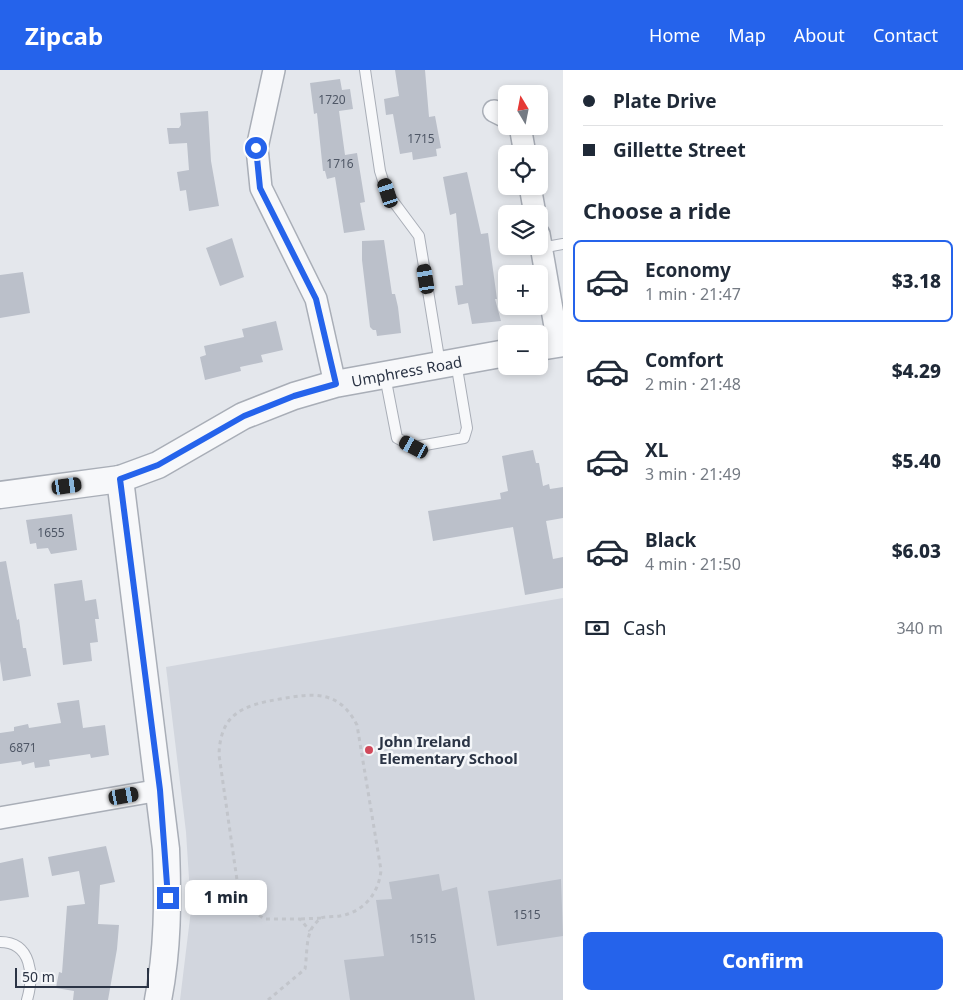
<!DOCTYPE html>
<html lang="en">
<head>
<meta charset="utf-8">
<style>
	body { margin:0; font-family:"Noto Sans",sans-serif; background:#f2f2f3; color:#1f2937; height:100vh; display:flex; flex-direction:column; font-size:19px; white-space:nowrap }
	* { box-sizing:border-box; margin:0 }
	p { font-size:16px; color:#747a83 }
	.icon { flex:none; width:28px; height:28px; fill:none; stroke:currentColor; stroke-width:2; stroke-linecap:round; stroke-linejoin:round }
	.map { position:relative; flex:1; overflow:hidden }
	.details { display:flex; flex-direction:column; background:#fff; width:400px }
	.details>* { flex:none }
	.hud { display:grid; align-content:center; height:110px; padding:0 20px; background:#fff }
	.needle { width:32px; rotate:350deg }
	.buttons { position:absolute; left:498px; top:15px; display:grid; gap:10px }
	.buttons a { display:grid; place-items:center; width:50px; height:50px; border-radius:8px; background:#fff; box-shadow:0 2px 8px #0003; font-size:25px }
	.scale { position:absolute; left:15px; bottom:12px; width:134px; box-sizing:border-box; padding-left:5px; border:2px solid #2b3445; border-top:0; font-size:14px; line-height:18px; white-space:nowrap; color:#2b3445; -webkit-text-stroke:4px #f4f6f9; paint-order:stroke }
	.end { position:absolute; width:22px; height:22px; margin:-11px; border:6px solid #2563eb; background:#fff; box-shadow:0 0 0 2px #fff }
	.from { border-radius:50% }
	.bubble { position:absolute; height:35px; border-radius:8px; background:#fff; box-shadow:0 2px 8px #0003; font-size:16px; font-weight:800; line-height:35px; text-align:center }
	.car { position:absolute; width:15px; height:30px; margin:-15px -8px; border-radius:6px; box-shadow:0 0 4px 1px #0007; background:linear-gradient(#222 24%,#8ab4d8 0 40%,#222 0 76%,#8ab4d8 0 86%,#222 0) }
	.hud b { display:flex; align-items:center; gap:18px; height:48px; font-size:19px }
	.hud b+b { border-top:1px solid #e0e1e3 }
	.hud i { width:12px; height:12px; background:#1f2937 }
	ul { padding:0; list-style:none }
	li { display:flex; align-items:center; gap:15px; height:82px; margin:0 10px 8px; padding:0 10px; border:2px solid transparent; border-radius:8px }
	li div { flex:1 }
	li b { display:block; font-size:19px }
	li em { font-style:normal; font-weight:800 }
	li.current { border-color:#2563eb }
	li>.icon { width:45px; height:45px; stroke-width:1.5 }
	h2 { padding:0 20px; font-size:22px; line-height:60px }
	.pay { display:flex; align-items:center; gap:12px; height:55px; padding:0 20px; font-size:19px }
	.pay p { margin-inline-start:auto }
	.cta { display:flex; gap:10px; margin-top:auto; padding:10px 20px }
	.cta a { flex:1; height:58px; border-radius:8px; background:#2563eb; color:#fff; font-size:20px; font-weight:800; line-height:58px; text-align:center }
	header { display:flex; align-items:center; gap:30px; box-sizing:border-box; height:70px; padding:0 25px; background:#2563eb; color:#fff }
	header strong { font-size:24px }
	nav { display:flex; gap:28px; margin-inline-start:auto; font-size:18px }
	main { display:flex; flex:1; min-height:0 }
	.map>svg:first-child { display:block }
	.built { fill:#d2d6de }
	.building { fill:#bbc0ca }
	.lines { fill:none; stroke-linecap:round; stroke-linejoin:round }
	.service-casing { stroke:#a9aeb7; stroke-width:12 }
	.minor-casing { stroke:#a9aeb7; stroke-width:24 }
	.tertiary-casing { stroke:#a9aeb7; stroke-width:29 }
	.path { stroke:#c2c5cb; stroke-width:3; stroke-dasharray:4 4; stroke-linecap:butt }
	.service { stroke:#f7f8fa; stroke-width:10 }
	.minor { stroke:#f7f8fa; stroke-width:21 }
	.tertiary { stroke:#f7f8fa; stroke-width:26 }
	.route { stroke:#2563eb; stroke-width:6 }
	.poi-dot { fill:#d1495b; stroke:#f4f6f9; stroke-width:2 }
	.labels { text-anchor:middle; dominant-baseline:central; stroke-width:5; stroke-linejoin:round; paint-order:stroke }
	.number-label { font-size:12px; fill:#4f5766 }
	.street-label { font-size:15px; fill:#2b3445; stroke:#f4f6f9 }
	.poi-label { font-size:15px; font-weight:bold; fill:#2b3445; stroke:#f4f6f9; text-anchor:start }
</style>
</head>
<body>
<header>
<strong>Zipcab</strong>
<nav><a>Home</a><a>Map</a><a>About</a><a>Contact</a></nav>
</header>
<main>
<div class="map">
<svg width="563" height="930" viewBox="0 0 563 930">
	<rect width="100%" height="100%" fill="#e4e7ec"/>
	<path class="built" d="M563,528V930H180L191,840L186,762L166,597Z"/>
	<path class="building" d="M395,0H425L429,47L435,46L441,78L436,79L437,86L413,90L412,82L400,84L393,44L386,45L384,29L399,26Z
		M340,9L342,20L350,19L353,39L339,41L345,85L357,83L365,132L360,133L365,160L344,163L335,107L327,109L325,101H323L317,43L314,44L310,13Z
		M208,41L211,91L219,136L189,141L186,120L180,121L177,102L189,100L187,73L169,74L167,58H179L181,55L180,43Z
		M467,102L481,164L488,163L497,229H495L501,251L472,254L468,233L458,235L455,216L463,215L456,143L450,145L443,107Z
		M232,168L244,207L220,216L206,178Z
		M384,170L392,224H395L398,237L401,263L377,266L376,260H373L370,257L362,190V171Z
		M23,202L30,243L0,248V205Z
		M276,251L283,280L261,285L263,292L240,297L241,301L205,310L200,287L206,285L204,276L244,267L242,259Z
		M533,380L536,393H539L543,416L549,414L550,419L563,417V448L546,451L553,489L563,487V518L525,525L513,457L433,471L428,441L501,429L500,423L508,421L502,386Z
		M72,444L77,480L51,484L48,478L37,479L36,473L30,474L26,450Z
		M6,491L17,550L19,549L23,578H26L31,606L3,611L0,591V492Z
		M82,510L85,531L96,529L99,549H95L98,572L90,573L92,591L63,595L54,514Z
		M79,630L83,658L105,655L109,685L91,688L90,684L49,690L50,696L35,698L34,692L22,695L21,691L0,694V663L14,661V657L28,654L29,658L61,653L57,633Z
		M106,776L115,812L100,815L98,854L119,855L117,879L108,930H73L74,921L56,918L59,902L62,903L67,836L85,834L79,801L52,806L48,787Z
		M23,788L29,827L0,831V793Z
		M439,804L442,821L457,817L475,930H350L344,890L384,886L376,830L392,829L389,812Z
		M561,809L563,866L497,876L488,821Z"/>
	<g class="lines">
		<g class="service-casing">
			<path id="service" d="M365,0L380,101L387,123L419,166L440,294
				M541,178L563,174
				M385,306L397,368L414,377L464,368L467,358L456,292
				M0,872C32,872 34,906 27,930"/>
		</g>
		<g class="minor-casing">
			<path id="minor" d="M274,0L257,78L261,118L316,229L335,314
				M494,41L506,47
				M520,56L525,84
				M530,116L535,144
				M539,164L558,274
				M0,748L160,720"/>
		</g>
		<g class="tertiary-casing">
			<g id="tertiary">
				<path d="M539,277L563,273"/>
				<path d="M120,409L166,779C168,830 168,880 158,930"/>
				<path id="s1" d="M0,425L120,409L158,395L243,346L294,326L335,314L506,283"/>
			</g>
		</g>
		<path class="path" d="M301,849L321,848
			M268,930L305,899C307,887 306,870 311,860C312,857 318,850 321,848C326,846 335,847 340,846C364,842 379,823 381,800L357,655C339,620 314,623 280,629C244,635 220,643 219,685L237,810L245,832L252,841L265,849H300L310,861"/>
		<use href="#service" class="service"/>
		<use href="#minor" class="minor"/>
		<use href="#tertiary" class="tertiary"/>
	</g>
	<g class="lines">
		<path class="route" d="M168,828L160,720L120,409L158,395L244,346L294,326L336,314L316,229L260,118L256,78"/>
	</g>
	<circle class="poi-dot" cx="369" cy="680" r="5"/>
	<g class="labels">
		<g class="number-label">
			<text x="332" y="29">1720</text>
			<text x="421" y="68">1715</text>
			<text x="340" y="93">1716</text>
			<text x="51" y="462">1655</text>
			<text x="23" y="677">6871</text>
			<text x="527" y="844">1515</text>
			<text x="423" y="868">1515</text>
		</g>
		<g class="street-label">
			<text stroke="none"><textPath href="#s1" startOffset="430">Umphress Road</textPath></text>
		</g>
		<g class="poi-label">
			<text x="379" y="671">John Ireland<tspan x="379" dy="17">Elementary School</tspan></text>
		</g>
	</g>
</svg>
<div class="buttons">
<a><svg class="needle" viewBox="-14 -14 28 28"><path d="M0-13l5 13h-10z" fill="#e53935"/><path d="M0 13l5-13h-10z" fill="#747a83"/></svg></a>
<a><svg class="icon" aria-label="locate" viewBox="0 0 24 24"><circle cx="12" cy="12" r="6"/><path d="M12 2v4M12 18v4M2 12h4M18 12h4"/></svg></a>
<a><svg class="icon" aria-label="layers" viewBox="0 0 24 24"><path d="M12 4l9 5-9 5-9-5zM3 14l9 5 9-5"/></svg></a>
<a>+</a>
<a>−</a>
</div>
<div class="scale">50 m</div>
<i class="end from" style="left:256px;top:78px"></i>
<i class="end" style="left:168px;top:828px"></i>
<div class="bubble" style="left:185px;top:810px;width:82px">1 min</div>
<i class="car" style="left:388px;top:123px;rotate:342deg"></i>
<i class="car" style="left:426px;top:209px;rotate:351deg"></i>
<i class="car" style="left:414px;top:377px;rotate:298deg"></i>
<i class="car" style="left:67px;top:416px;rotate:82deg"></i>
<i class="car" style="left:124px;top:726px;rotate:80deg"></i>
</div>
<section class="details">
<div class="hud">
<b><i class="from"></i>Plate Drive</b>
<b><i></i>Gillette Street</b>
</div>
<h2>Choose a ride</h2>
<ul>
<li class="current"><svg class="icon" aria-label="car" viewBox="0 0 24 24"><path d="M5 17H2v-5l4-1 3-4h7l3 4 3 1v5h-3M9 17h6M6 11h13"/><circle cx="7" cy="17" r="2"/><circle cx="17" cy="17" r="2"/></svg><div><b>Economy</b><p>1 min · 21:47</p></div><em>$3.18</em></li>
<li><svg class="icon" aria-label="car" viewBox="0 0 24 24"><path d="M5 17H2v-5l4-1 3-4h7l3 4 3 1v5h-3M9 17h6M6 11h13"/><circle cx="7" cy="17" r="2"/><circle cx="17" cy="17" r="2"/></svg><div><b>Comfort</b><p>2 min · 21:48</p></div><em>$4.29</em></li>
<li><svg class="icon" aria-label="car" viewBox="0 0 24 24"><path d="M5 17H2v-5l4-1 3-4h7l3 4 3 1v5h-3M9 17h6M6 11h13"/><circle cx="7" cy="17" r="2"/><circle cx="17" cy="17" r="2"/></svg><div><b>XL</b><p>3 min · 21:49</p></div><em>$5.40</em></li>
<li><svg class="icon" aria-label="car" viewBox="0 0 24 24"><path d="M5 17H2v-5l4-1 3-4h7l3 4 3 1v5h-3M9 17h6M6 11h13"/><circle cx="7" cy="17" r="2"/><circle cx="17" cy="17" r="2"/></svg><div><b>Black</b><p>4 min · 21:50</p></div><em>$6.03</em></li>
</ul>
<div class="pay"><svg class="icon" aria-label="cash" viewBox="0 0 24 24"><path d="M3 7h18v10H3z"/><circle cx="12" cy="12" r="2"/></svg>Cash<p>340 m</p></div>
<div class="cta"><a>Confirm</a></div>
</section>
</main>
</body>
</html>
